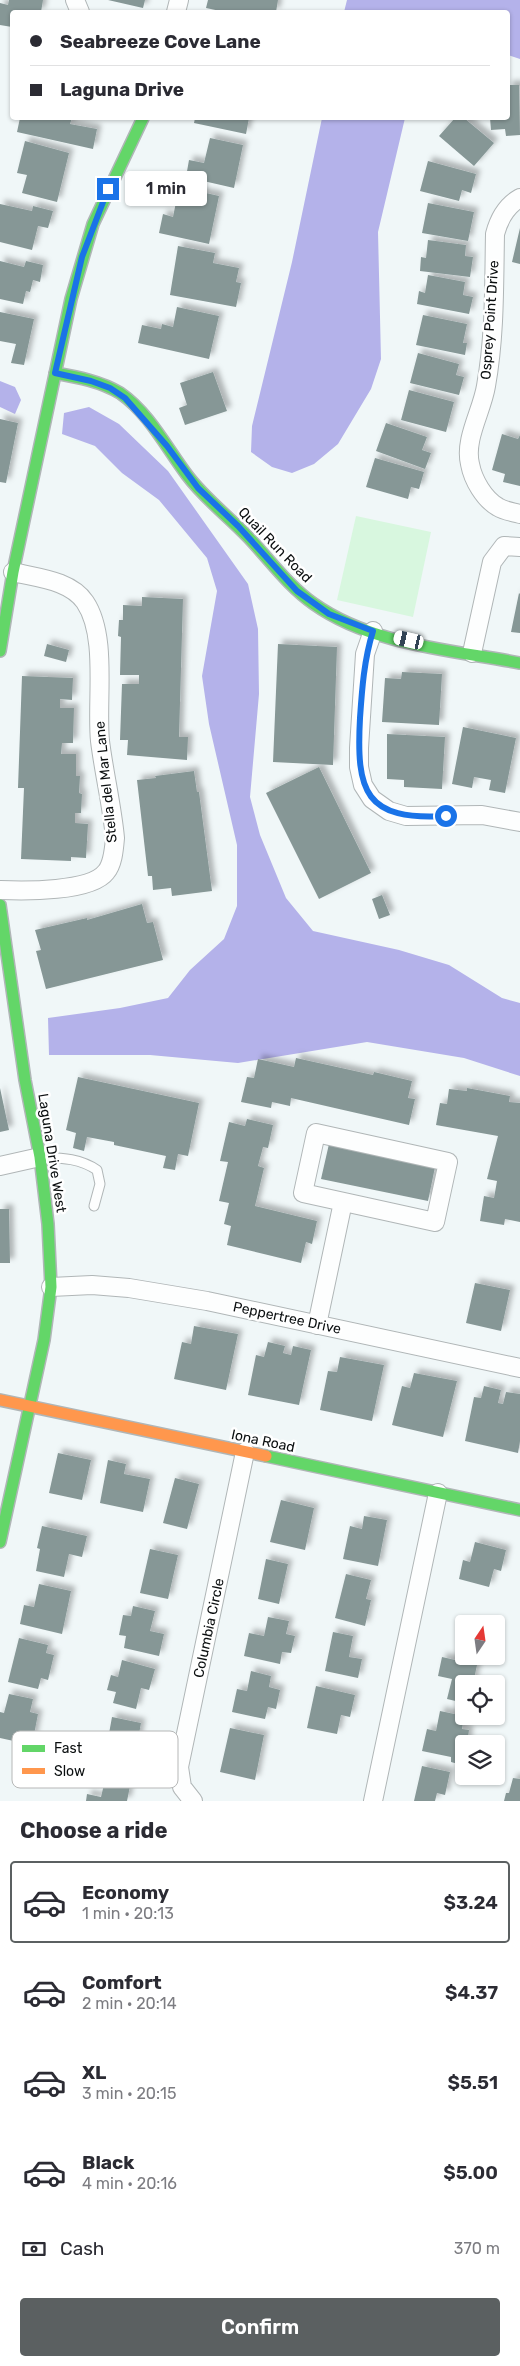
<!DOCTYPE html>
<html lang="en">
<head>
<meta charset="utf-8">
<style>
	body { margin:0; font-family:Rubik,sans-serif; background:#f7f7f7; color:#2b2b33; height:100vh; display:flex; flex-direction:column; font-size:19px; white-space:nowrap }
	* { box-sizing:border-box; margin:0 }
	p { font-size:16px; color:#7c7c81 }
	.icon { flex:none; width:28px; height:28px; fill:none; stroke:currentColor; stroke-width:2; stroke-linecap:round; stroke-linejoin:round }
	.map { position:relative; height:1801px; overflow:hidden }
	.sheet { display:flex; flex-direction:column; background:#fff; flex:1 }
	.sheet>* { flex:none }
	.hud { position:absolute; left:10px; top:10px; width:500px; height:110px; border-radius:5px; box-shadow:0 1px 4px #0004; display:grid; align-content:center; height:110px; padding:0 20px; background:#fff }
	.needle { width:32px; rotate:13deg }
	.tools { position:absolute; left:455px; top:1615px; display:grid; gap:10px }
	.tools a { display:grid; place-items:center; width:50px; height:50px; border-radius:5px; background:#fff; box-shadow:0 1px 4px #0004; font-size:25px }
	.end { position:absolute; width:22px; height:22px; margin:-11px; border:6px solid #1a73e8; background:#fff; box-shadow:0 0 0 2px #fff }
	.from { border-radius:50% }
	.bubble { position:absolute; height:35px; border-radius:5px; background:#fff; box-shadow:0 1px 4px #0004; font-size:16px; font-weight:600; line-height:35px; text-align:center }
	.car { position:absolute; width:15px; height:30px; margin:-15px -8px; border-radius:6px; box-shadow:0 0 4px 1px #0007; background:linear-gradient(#fff 24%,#345 0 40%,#fff 0 76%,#345 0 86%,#fff 0) }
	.hud b { display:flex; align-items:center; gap:18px; height:48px; font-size:19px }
	.hud b+b { border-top:1px solid #e1e1e2 }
	.hud i { width:12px; height:12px; background:#2b2b33 }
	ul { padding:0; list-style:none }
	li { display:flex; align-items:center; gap:15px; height:82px; margin:0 10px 8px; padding:0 10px; border:2px solid transparent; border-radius:5px }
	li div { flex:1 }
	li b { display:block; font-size:19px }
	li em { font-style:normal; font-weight:600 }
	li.current { border-color:#5b6061 }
	li>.icon { width:45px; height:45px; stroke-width:1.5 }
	h2 { padding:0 20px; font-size:22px; line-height:60px }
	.pay { display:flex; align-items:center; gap:12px; height:55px; padding:0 20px; font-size:19px }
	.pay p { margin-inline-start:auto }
	.primary-button { display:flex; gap:10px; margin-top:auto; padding:10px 20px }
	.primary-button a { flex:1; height:58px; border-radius:5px; background:#5b6061; color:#fff; font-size:20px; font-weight:600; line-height:58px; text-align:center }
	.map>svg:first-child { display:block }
	.green { fill:#d8f7df }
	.water { fill:#b4b2ea }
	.building { fill:#869796; filter:url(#shadow) }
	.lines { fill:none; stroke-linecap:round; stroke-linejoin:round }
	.lane-casing { stroke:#b0b6b7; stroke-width:11 }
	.street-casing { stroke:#b0b6b7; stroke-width:20 }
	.fast-casing { stroke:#b0b6b7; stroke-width:14 }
	.slow-casing { stroke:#b0b6b7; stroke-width:14 }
	.lane { stroke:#fdfefe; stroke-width:9 }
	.street { stroke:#fdfefe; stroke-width:18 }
	.fast { stroke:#63d668; stroke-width:11 }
	.slow { stroke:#ff974d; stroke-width:11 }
	.route { stroke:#1a73e8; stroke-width:6 }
	.labels { text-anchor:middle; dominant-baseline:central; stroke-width:5; stroke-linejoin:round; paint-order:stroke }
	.street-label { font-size:14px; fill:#0b0f10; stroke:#fff }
	.key { fill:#fff; stroke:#b6b7b7; stroke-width:1 }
	.key-label { font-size:14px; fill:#0b0f10 }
</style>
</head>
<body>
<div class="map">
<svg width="520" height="1801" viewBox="0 0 520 1801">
	<defs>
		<filter id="shadow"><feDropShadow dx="4.5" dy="-4.5" stdDeviation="2.5" flood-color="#0004"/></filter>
	</defs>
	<rect width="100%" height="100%" fill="#f0f7f8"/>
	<path class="green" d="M356,516L431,532L413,617L337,600Z"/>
	<path class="water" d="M347,0H520V59L508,55V12H344Z
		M322,118H405L378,232L381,359L371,389L338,444L314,464L292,473L272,467L251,452L252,426L292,262Z
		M0,381L15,387L21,400L15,414L0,407Z
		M89,407L119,424L168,471L248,584L258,629L259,694L250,797L260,835L286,898L313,931L399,950L449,965L502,998L520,1003V1076L464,1058L367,1042L238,1063L150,1055H49L48,1018L120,1008L168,998L190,970L224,939L237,906V845L209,724L202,676L217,591L207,558L159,500L122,473L95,446L62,434L64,413Z"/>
	<path class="building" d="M9,0H43L41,12H12V27L0,25V3L8,5Z
		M108,0H145L143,8Z
		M208,0H278L276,12H225L206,8Z
		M508,85H519L520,135L506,136L505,129L491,130L490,118H508Z
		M20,118H72L70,124L97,129L93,149L17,132Z
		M195,118H249L246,134L194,123Z
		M455,118H464L494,143L474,166L439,136Z
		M210,138L243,145L234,188L186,177L189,160L204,163Z
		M25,141L69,153L57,202L22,193L27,175L17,173Z
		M428,161L476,174L471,193L462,190L459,201L420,191Z
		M184,188L219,196L209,244L159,233L163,214L173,217L176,202L181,203Z
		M428,203L474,212L468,241L422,233Z
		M0,204L32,211L33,206L53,211L48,228L38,226L32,250L0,242Z
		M520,228V264L512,262Z
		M428,240L466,245L465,256L473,257L470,277L420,271L421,257L426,258Z
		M178,246L215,253L213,263L239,268L236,282L241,283L236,307L170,295Z
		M0,261L24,267L26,261L43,265L40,282L33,280L30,292L26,291L23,304L0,299Z
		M428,275L465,282L463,295L473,297L469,314L417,304L419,291L425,293Z
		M177,307L219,316L209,359L138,343L142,325L161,329L162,324L173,327Z
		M0,312L34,319L24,365L11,363L16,344L0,341Z
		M423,315L467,324L463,343H467L465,355L416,345Z
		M418,353L459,364L456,375L464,377L459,395L410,383Z
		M213,372L227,411L185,425L179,408L187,405L180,383Z
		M409,390L454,402L446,432L401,420Z
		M0,419L18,423L6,483L0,482Z
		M386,423L427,437L422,450L431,453L425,469L376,451Z
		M502,434L518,439L520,435V486L503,482L505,474L492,470Z
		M375,458L424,472L419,489L411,487L408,499L366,487Z
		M519,593L520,594V633L511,632Z
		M142,597L183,599L179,737H188L187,760L127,755L128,740H120L122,684H139V675H120L121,637L118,636L119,620H123V605L142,606Z
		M47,644L69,650L66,662L44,656Z
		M278,644L337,647L333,765L273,762Z
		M402,672L442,674L439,725L382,722L385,678L401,679Z
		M22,676L73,678L72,700L60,699V708H74L73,743H62L61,754H76V776H80L79,793L82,794L81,813H75V823L88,824L86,858L71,857V861L21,859L24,788H18Z
		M463,727L516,738L505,793L489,790L491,780L474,777L472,788L452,784Z
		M387,734L445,737L442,789L404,787V780L387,779Z
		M319,767L371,873L319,899L266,793Z
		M194,771L197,792H199L212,891L172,896L171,888L153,890L152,876H148L137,780L156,778L155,776Z
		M382,895L390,915L379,919L372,899Z
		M142,904L147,923L153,922L163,960L46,989L36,951L41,950L35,930L87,918V920Z
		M296,1058L373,1075L374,1072L412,1081L408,1098L415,1099L409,1125L291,1098L290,1106L272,1102L271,1108L241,1102L247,1077L254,1078L258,1059L294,1067Z
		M78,1077L199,1103L188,1156L178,1154L175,1170L163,1168L166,1156L114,1145V1142L87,1137L84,1151L73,1148L76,1133L66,1130Z
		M0,1088L9,1130L0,1132Z
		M467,1088L510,1096L509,1102L520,1103V1222L505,1219L504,1225L480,1221L484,1196L494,1198L497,1181L487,1179L498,1136L436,1125L440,1103L447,1104L449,1089L467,1091Z
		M247,1119L273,1125L268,1148L263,1147L258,1166L264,1168L255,1206L317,1221L312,1244L306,1242L301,1263L227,1245L231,1226L224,1224L229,1203L219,1201L228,1162L220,1161L229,1122L245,1126Z
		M329,1144L435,1167L428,1201L321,1179Z
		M0,1209H9L10,1263H0Z
		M475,1283L510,1290L501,1331L466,1323Z
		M194,1326L238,1334L226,1390L174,1379L182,1342L191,1344Z
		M268,1342L285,1346L283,1353L291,1355L293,1346L311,1350L299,1405L248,1395L256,1355L264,1357Z
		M340,1357L384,1365L372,1421L320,1410L328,1371L337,1372Z
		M414,1373L457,1381L443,1437L392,1425L402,1386L410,1388Z
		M484,1386L501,1390L498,1403L503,1404L506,1392L520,1394V1441L518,1453L465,1441L474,1397L481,1398Z
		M58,1453L91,1460L82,1500L49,1493Z
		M108,1460L126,1464L124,1474L150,1479L143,1512L100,1503Z
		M175,1478L199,1484L187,1529L163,1523Z
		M281,1500L314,1508L305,1550L270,1542Z
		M364,1516L387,1520L378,1566L343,1559L350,1526L362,1529Z
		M42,1526L87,1536L82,1557L69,1554L64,1577L36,1571L40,1549L37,1548Z
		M475,1542L506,1550L501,1571L494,1569L489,1587L459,1579L463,1560L470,1562Z
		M150,1549L178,1555L168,1599L140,1593Z
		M266,1559L288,1564L279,1604L258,1599Z
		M346,1574L371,1580L366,1599L371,1600L365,1626L335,1618Z
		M39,1584L71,1591L62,1634L20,1624L24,1605L34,1607Z
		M133,1606L155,1611L150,1631L164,1634L159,1656L124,1648L126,1636L119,1635L123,1615L131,1616Z
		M268,1617L289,1621L286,1634L295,1636L291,1653L282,1652L280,1664L244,1656L249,1633L264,1636Z
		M333,1632L353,1636L349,1657L362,1659L358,1678L325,1671Z
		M19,1638L48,1645L46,1653L54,1655L48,1680L41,1678L38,1689L8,1682Z
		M442,1657L477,1665L473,1684H464V1703L447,1699L452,1679L438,1676Z
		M122,1660L155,1669L149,1690L141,1688L136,1709L113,1703L116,1692L107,1690L111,1675L118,1677Z
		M251,1671L271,1676L269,1687L280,1690L276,1709L268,1707L265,1719L232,1712L237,1689L247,1691Z
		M316,1686L355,1695L350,1717L341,1715L337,1734L307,1728Z
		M9,1694L33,1699L30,1712L38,1714L32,1745L0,1738V1712L4,1713Z
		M440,1711L464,1716L462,1729L469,1730L467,1744H464L462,1765L451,1762V1757L422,1751L427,1729L436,1731Z
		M112,1717L141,1723L133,1767L104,1761Z
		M230,1728L264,1735L255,1780L220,1772Z
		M422,1766L450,1772L445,1795L437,1793L435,1801H414Z
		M106,1776L131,1781L127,1801H86L87,1794L101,1797Z
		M513,1778L520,1779V1801H504L506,1793H509Z"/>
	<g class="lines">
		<g class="lane-casing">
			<path id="lane" d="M40,1157C61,1158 79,1158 97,1170L100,1184L94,1206"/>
		</g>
		<g class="street-casing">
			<path id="street" d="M75,0L80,12
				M176,12L179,0
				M520,198C506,206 499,219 495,234C494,285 495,336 486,386C482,411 464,439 470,464C473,480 484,499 498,507C504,511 513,512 520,514
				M373,631L365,654L359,748V767L363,785L372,799L389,811L406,816L482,815L520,822
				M472,653L492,562L504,546L520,547
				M0,890C24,891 91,892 106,872C113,864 114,849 115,838C112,806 104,773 100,741C96,700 108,636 85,602C70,580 37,578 13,572
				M316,1133L448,1162L435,1222L303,1193Z
				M0,1166L40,1157
				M51,1287L92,1285L129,1288L207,1301L520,1368
				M317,1325L343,1202
				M193,1801L182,1787L179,1767L245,1452
				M373,1801L438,1493"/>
		</g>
		<g class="fast-casing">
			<path id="fast" d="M55,373C77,377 100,381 120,393C149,413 166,447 187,475C204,498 228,516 248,537C269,559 288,586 314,604C372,645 452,650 520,663
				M0,651L13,572L71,299L93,224L143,118
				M0,905L25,1080L40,1157L48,1224L51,1287L44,1340L0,1542
				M266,1456L520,1510"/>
		</g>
		<g class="slow-casing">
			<path id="slow" d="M0,1400L266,1456"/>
		</g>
		<use href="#lane" class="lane"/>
		<use href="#street" class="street"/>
		<use href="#fast" class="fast"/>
		<use href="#slow" class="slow"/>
	</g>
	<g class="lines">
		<path class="route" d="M108,189L82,257L55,373L91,381L110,388L125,398L167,446L198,488L238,526L297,591L329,614L373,631C364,660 362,689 360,718C356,792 365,821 446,816"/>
	</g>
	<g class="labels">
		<g class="street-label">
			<text transform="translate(490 320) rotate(-86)">Osprey Point Drive</text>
			<text transform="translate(275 545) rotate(46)">Quail Run Road</text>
			<text transform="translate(106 782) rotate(-96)">Stella del Mar Lane</text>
			<text transform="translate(52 1153) rotate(81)">Laguna Drive West</text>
			<text transform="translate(287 1318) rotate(12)">Peppertree Drive</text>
			<text transform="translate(263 1441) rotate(12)">Iona Road</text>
			<text transform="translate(209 1628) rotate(-78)">Columbia Circle</text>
		</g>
	</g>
	<rect x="12" y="1731" width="166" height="57" rx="8" class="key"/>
	<rect x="22" y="1745" width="23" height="7" fill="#63d668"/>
	<rect x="22" y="1768" width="23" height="6" fill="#ff974d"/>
	<g class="key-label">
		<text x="54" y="1753">Fast</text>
		<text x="54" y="1776">Slow</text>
	</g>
</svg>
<div class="tools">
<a><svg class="needle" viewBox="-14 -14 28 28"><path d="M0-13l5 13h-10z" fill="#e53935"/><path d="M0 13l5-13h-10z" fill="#7c7c81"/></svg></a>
<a><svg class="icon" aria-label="locate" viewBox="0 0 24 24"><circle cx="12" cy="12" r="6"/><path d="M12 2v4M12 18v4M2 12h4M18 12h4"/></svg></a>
<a><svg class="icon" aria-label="layers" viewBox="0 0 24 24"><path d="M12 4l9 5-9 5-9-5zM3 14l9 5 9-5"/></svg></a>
</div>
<i class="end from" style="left:446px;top:816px"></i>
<i class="end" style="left:108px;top:189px"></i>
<div class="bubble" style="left:125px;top:171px;width:82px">1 min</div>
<i class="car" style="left:409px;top:640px;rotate:283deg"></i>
<div class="hud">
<b><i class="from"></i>Seabreeze Cove Lane</b>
<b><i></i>Laguna Drive</b>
</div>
</div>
<section class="sheet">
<h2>Choose a ride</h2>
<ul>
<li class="current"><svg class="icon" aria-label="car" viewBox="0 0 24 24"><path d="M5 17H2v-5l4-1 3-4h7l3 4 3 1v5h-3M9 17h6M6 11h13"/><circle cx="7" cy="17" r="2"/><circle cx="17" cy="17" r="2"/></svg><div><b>Economy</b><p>1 min · 20:13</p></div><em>$3.24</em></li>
<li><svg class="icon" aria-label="car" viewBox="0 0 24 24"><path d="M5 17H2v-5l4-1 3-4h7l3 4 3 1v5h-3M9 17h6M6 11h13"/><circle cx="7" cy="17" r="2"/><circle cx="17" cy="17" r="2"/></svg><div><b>Comfort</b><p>2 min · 20:14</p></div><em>$4.37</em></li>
<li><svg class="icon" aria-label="car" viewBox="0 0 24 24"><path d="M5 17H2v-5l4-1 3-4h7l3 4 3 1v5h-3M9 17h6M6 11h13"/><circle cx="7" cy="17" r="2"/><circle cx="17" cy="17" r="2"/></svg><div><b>XL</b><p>3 min · 20:15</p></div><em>$5.51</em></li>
<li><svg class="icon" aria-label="car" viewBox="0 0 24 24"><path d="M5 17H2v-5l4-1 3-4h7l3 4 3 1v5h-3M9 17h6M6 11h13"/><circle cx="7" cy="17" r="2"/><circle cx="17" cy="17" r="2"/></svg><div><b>Black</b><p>4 min · 20:16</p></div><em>$5.00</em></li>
</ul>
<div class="pay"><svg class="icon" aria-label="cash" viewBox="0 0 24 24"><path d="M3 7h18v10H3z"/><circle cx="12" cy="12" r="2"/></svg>Cash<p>370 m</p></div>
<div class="primary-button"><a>Confirm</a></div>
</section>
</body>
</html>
